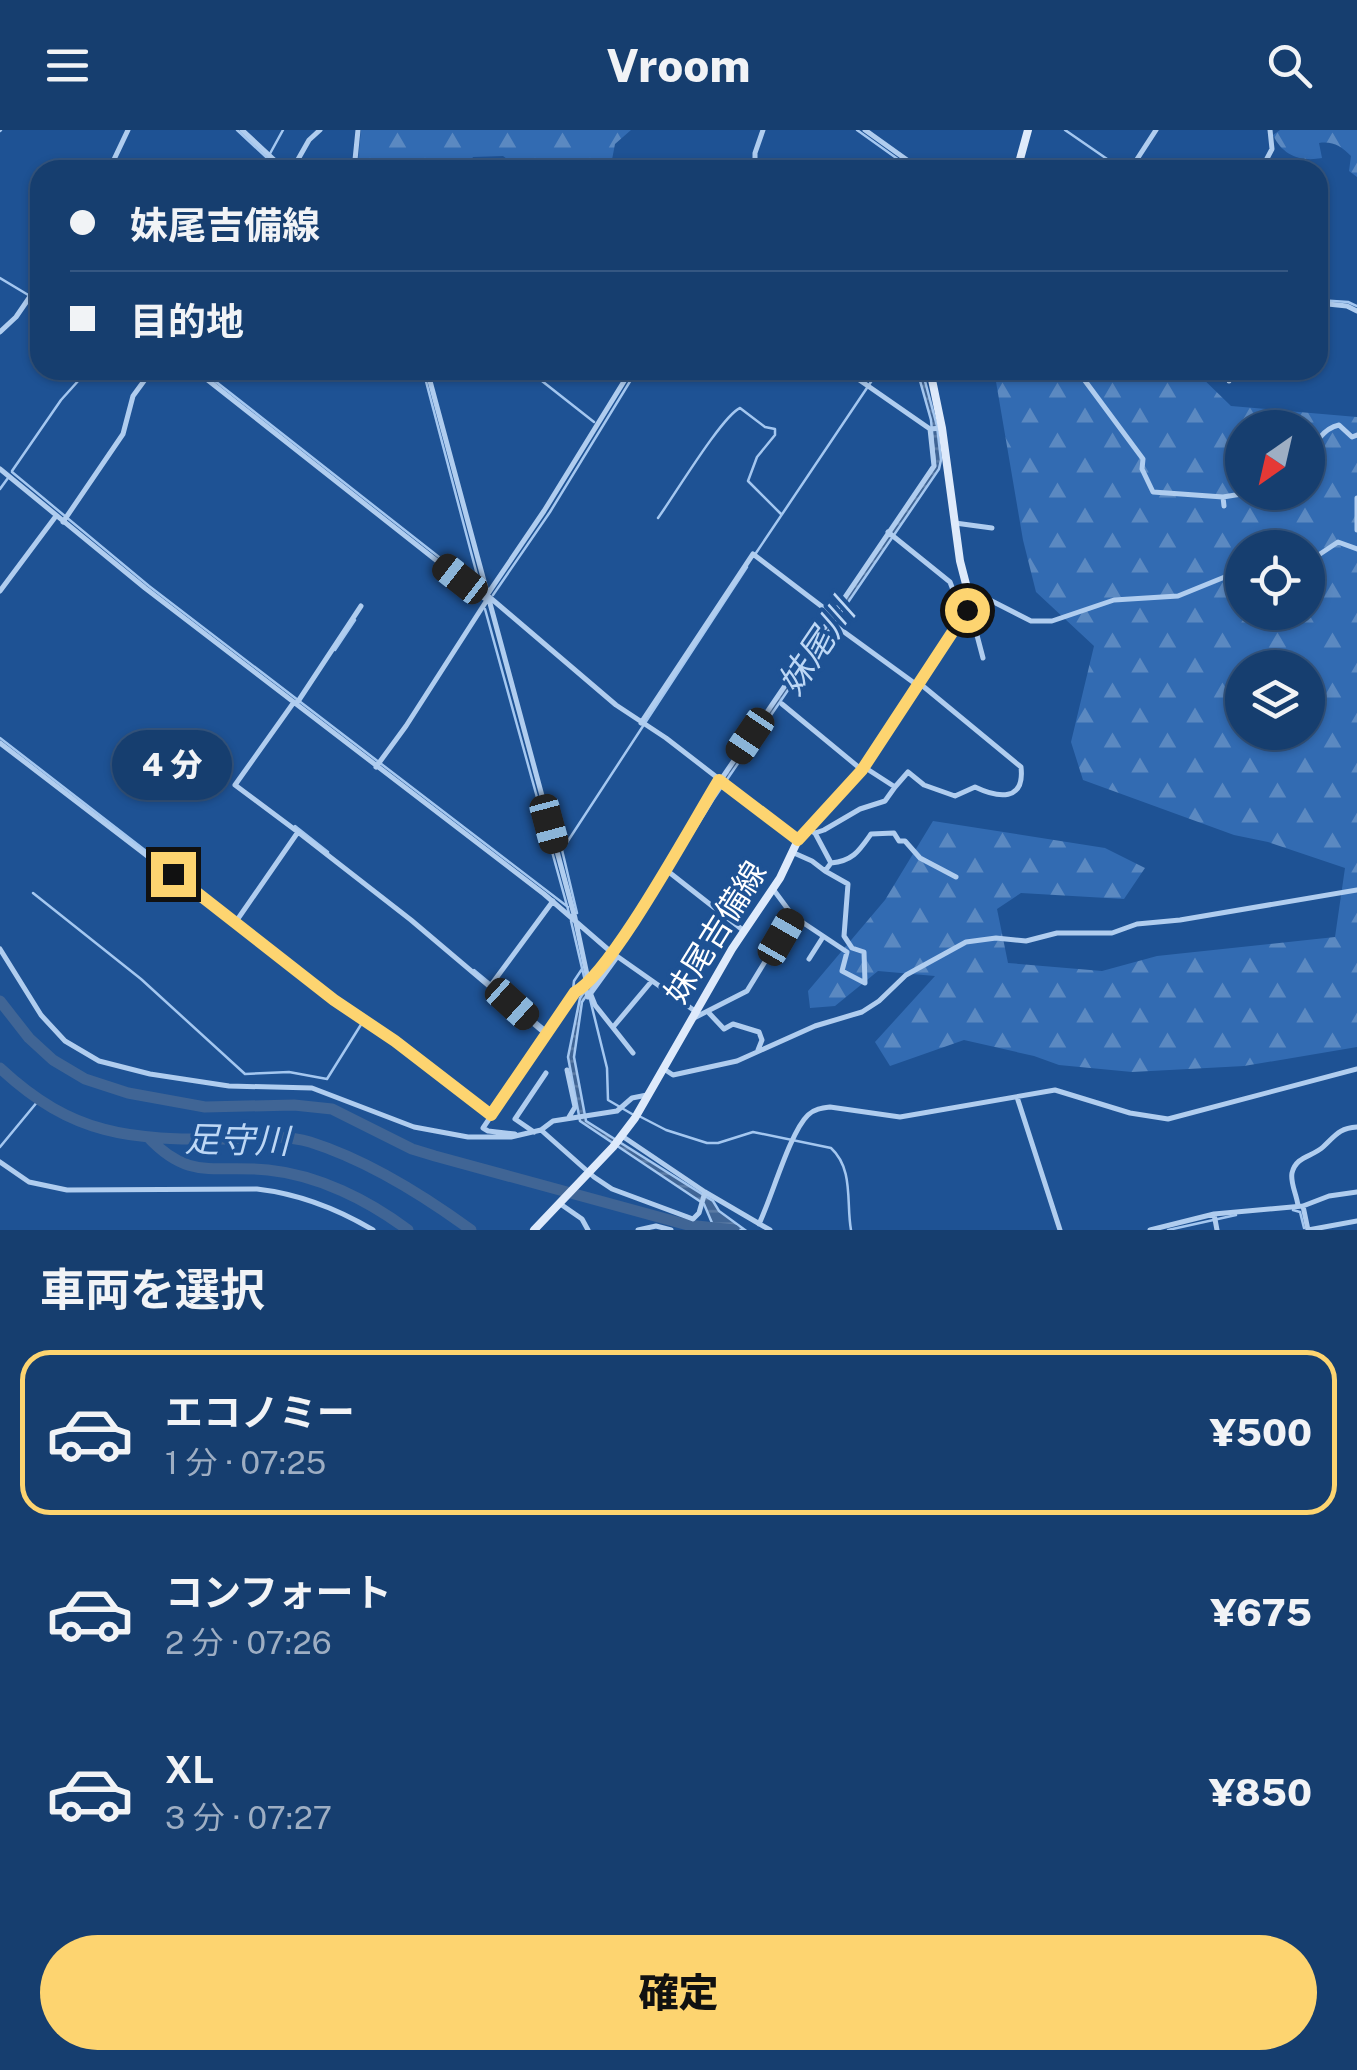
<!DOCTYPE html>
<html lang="ja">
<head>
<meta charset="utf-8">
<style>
	body { margin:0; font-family:"Public Sans","Noto Sans JP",sans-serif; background:#234977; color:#f1f3f6; height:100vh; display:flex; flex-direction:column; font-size:38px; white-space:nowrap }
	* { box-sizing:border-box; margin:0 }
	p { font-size:32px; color:#9eaec3 }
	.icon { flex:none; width:55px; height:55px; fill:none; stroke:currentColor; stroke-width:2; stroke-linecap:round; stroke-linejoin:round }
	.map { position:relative; height:1100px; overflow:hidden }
	.sheet { display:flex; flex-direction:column; background:#163e6f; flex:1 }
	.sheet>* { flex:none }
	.top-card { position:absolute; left:30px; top:30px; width:1298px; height:220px; border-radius:30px; box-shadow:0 2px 8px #0004,0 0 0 2px #355782; display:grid; align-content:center; height:220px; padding:0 40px; background:#163e6f }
	.needle { width:65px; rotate:214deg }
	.controls { position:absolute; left:1225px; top:280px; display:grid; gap:20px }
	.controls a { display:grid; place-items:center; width:100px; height:100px; border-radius:50%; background:#163e6f; box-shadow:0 2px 8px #0004,0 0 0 2px #355782; font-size:50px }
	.end { position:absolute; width:45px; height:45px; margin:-22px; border:12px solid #fdd470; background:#111; box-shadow:0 0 0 5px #111 }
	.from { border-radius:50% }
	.bubble { position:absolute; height:70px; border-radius:35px; background:#163e6f; box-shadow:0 2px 8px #0004,0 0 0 2px #355782; font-size:32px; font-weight:800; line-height:70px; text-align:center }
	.car { position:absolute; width:30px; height:60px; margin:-30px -15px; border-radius:12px; box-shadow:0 0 8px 2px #0007; background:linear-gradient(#222 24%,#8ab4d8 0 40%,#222 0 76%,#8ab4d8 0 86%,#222 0) }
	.top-card b { display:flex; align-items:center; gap:35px; height:95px; font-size:38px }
	.top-card b+b { border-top:2px solid #355782 }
	.top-card i { width:25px; height:25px; background:#f1f3f6 }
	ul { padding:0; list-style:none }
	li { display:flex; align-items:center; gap:30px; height:165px; margin:0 20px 15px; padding:0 20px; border:5px solid transparent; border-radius:30px }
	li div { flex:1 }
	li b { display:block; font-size:38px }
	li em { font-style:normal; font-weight:800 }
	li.on { border-color:#fdd470 }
	li>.icon { width:90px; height:90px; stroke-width:1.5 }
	h2 { padding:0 40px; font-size:45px; line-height:120px }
	.primary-button { display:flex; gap:20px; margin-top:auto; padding:20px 40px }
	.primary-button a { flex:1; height:115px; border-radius:60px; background:#fdd470; color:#111; font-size:40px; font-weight:800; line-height:115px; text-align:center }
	header { display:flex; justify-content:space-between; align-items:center; height:130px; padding:0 40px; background:#163e6f; font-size:45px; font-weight:800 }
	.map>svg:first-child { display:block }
	.forest { fill:url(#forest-firs); fill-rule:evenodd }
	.water { fill:url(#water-rules); stroke:#a4c7f0; stroke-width:2.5 }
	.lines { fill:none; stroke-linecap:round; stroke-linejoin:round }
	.stream { stroke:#a4c7f0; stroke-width:2.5 }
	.river { stroke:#406595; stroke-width:11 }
	.street { stroke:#b0cdef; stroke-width:5 }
	.secondary { stroke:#deeafb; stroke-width:8 }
	.route { stroke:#fdd470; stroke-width:12 }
	.labels { text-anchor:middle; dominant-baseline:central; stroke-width:8; stroke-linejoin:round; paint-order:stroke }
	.street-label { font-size:32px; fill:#fff; stroke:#1e5294 }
	.water-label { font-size:35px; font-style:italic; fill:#bdd7f5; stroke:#1e5294 }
</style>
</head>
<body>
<header><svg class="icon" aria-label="menu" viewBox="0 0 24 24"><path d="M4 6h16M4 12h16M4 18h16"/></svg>Vroom<svg class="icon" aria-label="search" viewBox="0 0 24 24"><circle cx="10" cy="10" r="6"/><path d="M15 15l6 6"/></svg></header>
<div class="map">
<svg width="1357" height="1100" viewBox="0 0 1357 1100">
	<defs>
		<pattern id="forest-firs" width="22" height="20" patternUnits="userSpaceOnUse" patternTransform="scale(2.5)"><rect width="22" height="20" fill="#326bb2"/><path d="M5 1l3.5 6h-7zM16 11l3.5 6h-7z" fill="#5b89c1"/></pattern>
		<pattern id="water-rules" width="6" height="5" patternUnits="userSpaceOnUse" patternTransform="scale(2.5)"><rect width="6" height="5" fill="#406595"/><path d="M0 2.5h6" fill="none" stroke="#5d7ca5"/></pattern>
	</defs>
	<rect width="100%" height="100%" fill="#1e5294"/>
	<path class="forest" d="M361,0H631L615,14L610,40H523L503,26L473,27L465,40H373L370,35L357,40Z
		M1280,0H1357V47L1349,41L1351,26C1341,16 1333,11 1319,13L1322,28C1301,32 1283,26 1273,5Z
		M994,240H1194L1231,276L1357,287V917L1244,936L1132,942L1059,935L1034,926L964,910L890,936L875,912L935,846L878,841L835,876L810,878L808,861L885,770L933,691L1105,718L1145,738L1124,769L1021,763L997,779L1008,833L1102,841L1157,826L1335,807L1345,738L1268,712L1234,705L1083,650L1071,612L1094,516L1036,462L1023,410ZM1242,298H1308V362H1242ZM1242,418H1308V482H1242ZM1242,538H1308V602H1242Z"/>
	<path class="water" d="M917,240H922L937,296L941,330L939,339L713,670L644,782L582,872L574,927L586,991L713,1071L719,1081L745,1100H715L704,1074L580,991L568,927L580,868L637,786L706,673L935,336L931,290Z"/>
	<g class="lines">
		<path class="stream" d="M237,0L280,40
			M857,0L913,40
			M1065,0L1123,40
			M0,1L1,0
			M760,39V40
			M261,40L283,0
			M0,148L40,172
			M1318,170L1348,172L1357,176
			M201,240L481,460
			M423,240L481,460
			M528,240L594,292
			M12,341L61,270L88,240
			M12,342L149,456L568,777
			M0,359L8,348
			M658,388C674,366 722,286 740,278L765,297L775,299V305L757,327L748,351L781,384
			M754,426L879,240
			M493,465L550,382L637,240
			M485,479L569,783
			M335,520L355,490
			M0,608L327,861
			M295,696L328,722
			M33,763L141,849L245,944L289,942L327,949L362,893
			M577,783L562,720L747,437
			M571,791L585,851
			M474,840L545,899
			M334,866L409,919
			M590,869L607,938L608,970L632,984
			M415,923L491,980L573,860L574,851L582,839
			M639,986L666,1000L707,1013H718L753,1002L831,1018C854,1039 846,1073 851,1100
			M0,1017L38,971
			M1293,1080L1300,1082L1304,1098
			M1168,1100L1236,1085"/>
		<path class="river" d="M0,871L29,908L53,930L85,949L128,963L205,977L294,975L332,979L412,1019L435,1026L688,1095L734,1100
			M0,938C73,1006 130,1010 226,1009C253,1008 284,1004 310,1012C367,1030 423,1065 471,1100
			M148,1007C190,1052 215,1034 268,1040C318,1045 368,1070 408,1100"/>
		<path class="street" d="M242,0L285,40
			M865,0L921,40
			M109,40L128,0
			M292,40L309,10L320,0
			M354,40L358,0
			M755,40V23L763,0
			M1130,40L1156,0
			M1261,40L1272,19L1270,0
			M1318,173L1347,176L1357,181
			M0,202L16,187L40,152
			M195,240L484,468
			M427,240L575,788L589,854
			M845,240L930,299L942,298
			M1077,240L1143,329L1142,339L1153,362L1223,367L1224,376
			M1228,240L1229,251
			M1308,330C1312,315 1324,298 1339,295L1352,307L1357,305
			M0,339L145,458L544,764L611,822L695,881
			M1223,367L1254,362
			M1357,368V400
			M63,392L123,304L133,266L152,240
			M955,393L992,398
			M888,402L950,452L963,486
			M1308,432L1338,412L1357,419
			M0,461L56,386
			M487,465L616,575L666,608L798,710
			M487,465L544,381L631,240
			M969,470L982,466L1031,491H1052L1114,470L1178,466L1242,440
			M969,475L983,528
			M833,485L934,336L930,299
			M297,573L361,476
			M782,574L862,640
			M641,593L753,424L833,485L829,491L917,555
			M0,613L335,870L395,911L491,985
			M376,637L406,596L487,470
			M864,637L895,657L908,642L924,655L955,666L975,657C998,668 1025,672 1021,637L918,552
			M720,651L829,491
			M809,700L815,703L824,700L860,679L885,671L895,657
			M298,702L411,790L547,905
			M815,703L831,733
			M794,723L812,731L825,741L831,733C853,731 859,721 871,704L894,703L899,711H905L920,728L956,747
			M665,739L744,801
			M773,759L793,786L847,822L842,841L865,853L864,822L852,818L844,806L848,754L825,741
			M235,793L298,702L235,655L294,572
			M0,819L41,885L65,911L99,931L150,944L229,956L312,958L414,997L468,1007H511L541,1000L553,991L617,981L632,968L647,965
			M809,829L823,807
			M491,855L553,771
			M585,857L588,867L617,827
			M591,865L595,875L633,923
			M709,883L724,899L733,894L759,902L762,910L758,920
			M694,888L747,861L793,786
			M614,896L651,852
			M664,939L673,945L737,931L815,896L862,882L879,871L906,845L966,812L996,808L1026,811L1057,803H1112L1137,794L1180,790L1357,760
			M567,940L575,977L569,987
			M1017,967L1060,1100
			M541,1000L594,1047L612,1059L693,1089L699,1083L705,1062
			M534,1002L515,989L546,943
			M515,1004L488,1001L483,998L575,862C611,844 693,692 719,650
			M622,1006L705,1062L770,1100
			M0,1032L29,1052L67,1060L257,1059C300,1064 336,1078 373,1100
			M559,1073L582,1089L588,1100
			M1298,1076C1297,1065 1290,1053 1292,1043C1296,1026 1312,1027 1323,1017C1335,1006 1339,998 1357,997
			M1303,1076L1308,1100
			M1214,1084L1217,1100
			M759,1094C772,1067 790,1002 808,985C814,979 822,978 830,977L900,987L1055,960L1130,983L1168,989L1357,939
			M638,1100L656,1096L671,1100
			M1150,1100L1214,1084L1303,1076L1329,1066L1357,1062
			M1308,1100L1357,1091"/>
		<path class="secondary" d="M1017,40L1028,0
			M534,1100L613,1017L635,988L732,819L780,748L798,710L862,640L967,480V458L960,431L942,298L930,240"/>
	</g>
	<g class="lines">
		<path class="route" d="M173,744L334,870L395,911L491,985L575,862C611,844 693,692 719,650L798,710L862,640L967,480"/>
	</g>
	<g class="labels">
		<g class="street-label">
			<text transform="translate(715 802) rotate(-58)">妹尾吉備線</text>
		</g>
		<g class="water-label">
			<text transform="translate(816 517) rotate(-56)">妹尾川</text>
			<text transform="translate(237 1010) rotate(1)">足守川</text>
		</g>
	</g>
</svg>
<div class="controls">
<a><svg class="needle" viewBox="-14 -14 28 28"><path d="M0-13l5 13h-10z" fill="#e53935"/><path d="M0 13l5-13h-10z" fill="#9eaec3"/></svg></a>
<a><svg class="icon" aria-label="locate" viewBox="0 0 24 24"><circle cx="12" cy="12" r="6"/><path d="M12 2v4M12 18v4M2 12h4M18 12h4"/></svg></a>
<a><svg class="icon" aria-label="layers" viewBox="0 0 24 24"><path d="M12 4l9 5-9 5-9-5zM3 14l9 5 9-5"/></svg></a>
</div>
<i class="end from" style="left:967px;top:480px"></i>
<i class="end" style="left:173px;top:744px"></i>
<div class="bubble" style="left:112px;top:600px;width:120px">4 分</div>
<i class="car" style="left:460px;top:449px;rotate:308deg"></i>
<i class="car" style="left:750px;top:606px;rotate:214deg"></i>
<i class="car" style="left:549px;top:694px;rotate:165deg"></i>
<i class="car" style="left:781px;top:807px;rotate:30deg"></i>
<i class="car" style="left:512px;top:874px;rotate:132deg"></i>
<div class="top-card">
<b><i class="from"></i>妹尾吉備線</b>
<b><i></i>目的地</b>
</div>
</div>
<section class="sheet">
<h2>車両を選択</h2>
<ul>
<li class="on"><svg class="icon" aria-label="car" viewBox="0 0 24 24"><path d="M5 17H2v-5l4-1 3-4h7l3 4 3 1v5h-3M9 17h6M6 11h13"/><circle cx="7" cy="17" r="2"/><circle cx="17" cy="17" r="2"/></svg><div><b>エコノミー</b><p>1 分 · 07:25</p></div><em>¥500</em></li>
<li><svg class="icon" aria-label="car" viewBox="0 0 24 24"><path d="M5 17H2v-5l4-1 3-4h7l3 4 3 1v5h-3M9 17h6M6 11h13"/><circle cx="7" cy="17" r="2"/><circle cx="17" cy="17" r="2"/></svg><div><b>コンフォート</b><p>2 分 · 07:26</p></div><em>¥675</em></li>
<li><svg class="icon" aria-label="car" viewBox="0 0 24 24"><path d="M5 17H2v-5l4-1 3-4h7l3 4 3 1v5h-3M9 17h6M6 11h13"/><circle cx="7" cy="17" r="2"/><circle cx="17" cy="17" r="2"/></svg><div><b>XL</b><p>3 分 · 07:27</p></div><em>¥850</em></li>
</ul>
<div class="primary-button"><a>確定</a></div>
</section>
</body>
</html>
